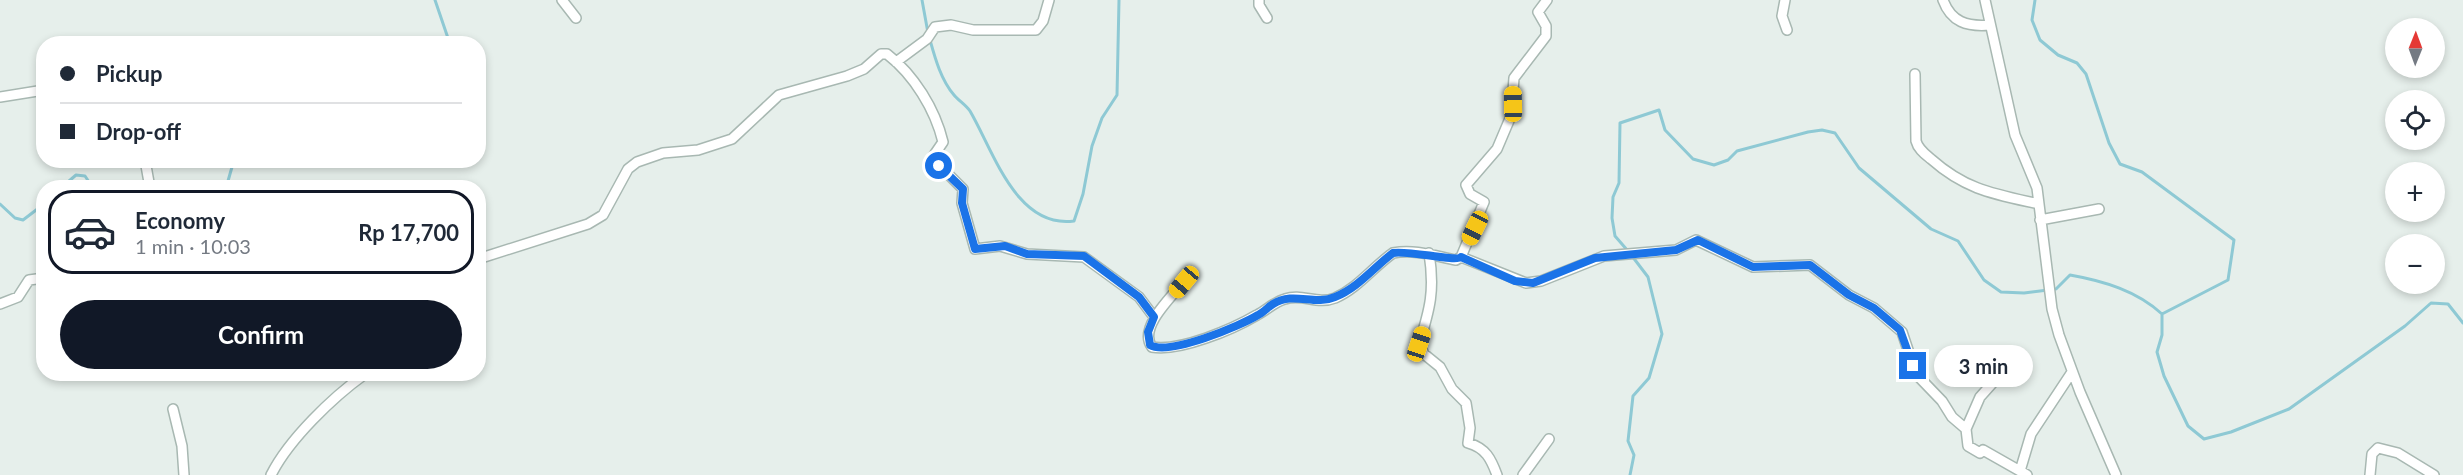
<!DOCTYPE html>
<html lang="en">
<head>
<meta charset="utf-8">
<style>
	body { margin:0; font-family:Lato,sans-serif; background:#f6f6f7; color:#1f2937; height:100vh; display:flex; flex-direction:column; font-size:22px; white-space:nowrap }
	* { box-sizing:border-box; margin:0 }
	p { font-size:20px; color:#747a83 }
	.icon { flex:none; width:33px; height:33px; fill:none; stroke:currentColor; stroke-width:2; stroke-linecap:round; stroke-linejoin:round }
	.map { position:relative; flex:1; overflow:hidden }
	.drawer { position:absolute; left:36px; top:180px; width:450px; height:201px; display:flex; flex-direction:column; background:#fff; border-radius:24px; box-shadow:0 3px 9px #0003 }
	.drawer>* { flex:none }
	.hud { position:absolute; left:36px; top:36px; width:450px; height:132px; border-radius:24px; box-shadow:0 3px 9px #0003; display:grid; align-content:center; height:132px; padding:0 24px; background:#fff }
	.needle { width:39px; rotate:1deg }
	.tools { position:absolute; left:2385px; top:18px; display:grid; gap:12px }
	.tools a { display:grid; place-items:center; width:60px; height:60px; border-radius:50%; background:#fff; box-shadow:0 3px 9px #0003; font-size:30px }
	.end { position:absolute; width:27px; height:27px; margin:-14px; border:8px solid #1a73e8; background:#fff; box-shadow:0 0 0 3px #fff }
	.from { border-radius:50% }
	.bubble { position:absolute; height:42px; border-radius:21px; background:#fff; box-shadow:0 3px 9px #0003; font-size:20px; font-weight:700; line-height:42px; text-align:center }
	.car { position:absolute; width:18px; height:36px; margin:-18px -9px; border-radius:8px; box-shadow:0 0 4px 2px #0007; background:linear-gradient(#f5c518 24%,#345 0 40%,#f5c518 0 76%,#345 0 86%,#f5c518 0) }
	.hud b { display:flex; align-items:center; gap:21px; height:57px; font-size:22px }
	.hud b+b { border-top:2px solid #e0e1e3 }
	.hud i { width:15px; height:15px; background:#1f2937 }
	ul { padding:10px 0 0; list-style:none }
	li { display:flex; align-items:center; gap:18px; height:84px; margin:0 12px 9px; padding:0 12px; border:3px solid transparent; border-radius:24px }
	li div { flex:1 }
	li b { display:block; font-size:22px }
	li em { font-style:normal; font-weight:700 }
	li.current { border-color:#111827 }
	li>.icon { width:54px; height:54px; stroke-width:1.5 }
	.primary-button { display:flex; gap:12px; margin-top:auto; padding:12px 24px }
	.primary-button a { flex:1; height:69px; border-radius:36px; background:#111827; color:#fff; font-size:24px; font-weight:700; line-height:69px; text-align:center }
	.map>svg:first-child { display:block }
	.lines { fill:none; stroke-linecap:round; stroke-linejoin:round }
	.stream { stroke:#8ec9d4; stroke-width:3 }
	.street-casing { stroke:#a8b8b2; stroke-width:12 }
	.street { stroke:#fff; stroke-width:9 }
	.route { stroke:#1a73e8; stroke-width:8 }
</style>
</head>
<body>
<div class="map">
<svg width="2463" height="475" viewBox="0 0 2463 475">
	<rect width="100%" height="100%" fill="#e6efeb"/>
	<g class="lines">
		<path class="stream" d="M435,0L450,44
			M922,0L928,33
			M2035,0L2032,20L2040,40L2058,55L2077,63L2086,74L2109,143L2120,164L2142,172L2234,240L2228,280L2162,314
			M930,40C935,58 941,80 954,95C958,100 966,105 970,111C993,150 1016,229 1074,221L1083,194L1092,146L1102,118L1117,95L1119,0
			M61,188L76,175L85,176L93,188
			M226,188L234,160
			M0,204L15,218L23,220L44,204
			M1628,251L1615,236L1612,218L1613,197L1619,183L1620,123L1659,110L1665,130L1693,159L1714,165L1728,160L1737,151L1808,132L1822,130L1835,133L1859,168L1931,229L1958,241L1984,280L2001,292L2024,293L2056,289L2070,275C2104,281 2137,291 2162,314V335L2157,352L2164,376L2188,426L2204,439L2231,432L2289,409L2405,326L2431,303L2448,304L2463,323
			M1630,475L1634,455L1628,441L1633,396L1649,378L1662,334L1648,277L1632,256"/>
		<g class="street-casing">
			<path id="street" d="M562,0L576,18
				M1259,0V5L1267,18
				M1785,0L1782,16L1787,30
				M1943,0C1951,22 1967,27 1990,25
				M1985,0L2015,135L2037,188L2052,309L2059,335L2080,392L2116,475
				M896,62L927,39L935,27L951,25L973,30H1036L1043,21L1049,0
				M1915,74L1916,141C1918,149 1925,154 1931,159C1966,190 1994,194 2039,204
				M0,97L44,90
				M145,160L150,188
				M2040,220L2099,209
				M1429,253C1435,290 1430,309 1419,344L1424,354L1440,367L1452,389L1466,403L1470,428L1468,443C1486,448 1491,459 1497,475
				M1461,257L1484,202L1470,194L1466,185L1497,149L1511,116L1514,78L1546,36V26L1538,12L1547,0
				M478,259L588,224L603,215L628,169L637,162L663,153L698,150L732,139L779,95L847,76L864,69L881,54H887C914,75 935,109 943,142L932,158L963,189L962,203L975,249L1000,246L1027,254L1084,257L1139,297L1154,317
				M1191,273C1179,290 1136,326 1152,347C1180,352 1233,329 1257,315C1267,310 1274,302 1285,299C1302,293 1317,305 1335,298C1358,288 1373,267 1393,253C1415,249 1435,256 1456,260L1461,257L1526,283L1541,281L1604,256L1676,250L1696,240L1753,267L1810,265L1849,295L1874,308L1902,332L1916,374L1942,401L1952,417L1966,429L1968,446L1980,453L1983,450L2027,475
				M0,304L18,297L29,280L44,278
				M173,409L182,446L184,475
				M1966,429L1980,397L1997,378
				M2020,471L2031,434L2072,372
				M271,475C289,439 333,397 365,374
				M1523,475L1549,439
				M2370,475L2372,454L2378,448L2398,453L2434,475"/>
		</g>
		<use href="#street" class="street"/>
	</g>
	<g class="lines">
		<path class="route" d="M939,166L963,189L962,203L975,249L1005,246L1027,254L1084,256L1139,297L1154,317L1148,332L1150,345C1169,356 1240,326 1258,315C1264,312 1268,307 1273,304C1294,291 1314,306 1335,297C1358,288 1374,267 1393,253C1408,250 1456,262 1461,257L1515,281L1533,283L1595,258L1676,250L1698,240L1753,267L1810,265L1849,295L1874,308L1900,330L1913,366"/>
	</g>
</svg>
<div class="tools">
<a><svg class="needle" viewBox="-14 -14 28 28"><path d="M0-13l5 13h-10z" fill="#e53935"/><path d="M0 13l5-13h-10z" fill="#747a83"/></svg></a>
<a><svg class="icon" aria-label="locate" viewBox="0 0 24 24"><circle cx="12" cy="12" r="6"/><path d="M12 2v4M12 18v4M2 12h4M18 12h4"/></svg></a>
<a>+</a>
<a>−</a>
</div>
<i class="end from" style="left:939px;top:166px"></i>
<i class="end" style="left:1913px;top:366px"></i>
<div class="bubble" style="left:1934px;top:345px;width:99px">3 min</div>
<i class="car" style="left:1513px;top:104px;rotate:359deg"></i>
<i class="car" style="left:1475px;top:228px;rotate:206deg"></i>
<i class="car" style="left:1184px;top:282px;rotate:220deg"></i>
<i class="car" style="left:1419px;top:344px;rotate:18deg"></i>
<div class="hud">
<b><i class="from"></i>Pickup</b>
<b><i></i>Drop-off</b>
</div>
<section class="drawer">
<ul>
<li class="current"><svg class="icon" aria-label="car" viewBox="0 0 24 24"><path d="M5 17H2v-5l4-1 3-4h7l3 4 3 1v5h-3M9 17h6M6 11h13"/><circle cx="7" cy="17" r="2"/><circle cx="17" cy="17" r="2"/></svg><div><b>Economy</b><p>1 min · 10:03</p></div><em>Rp 17,700</em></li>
</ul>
<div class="primary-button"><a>Confirm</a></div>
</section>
</div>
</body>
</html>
